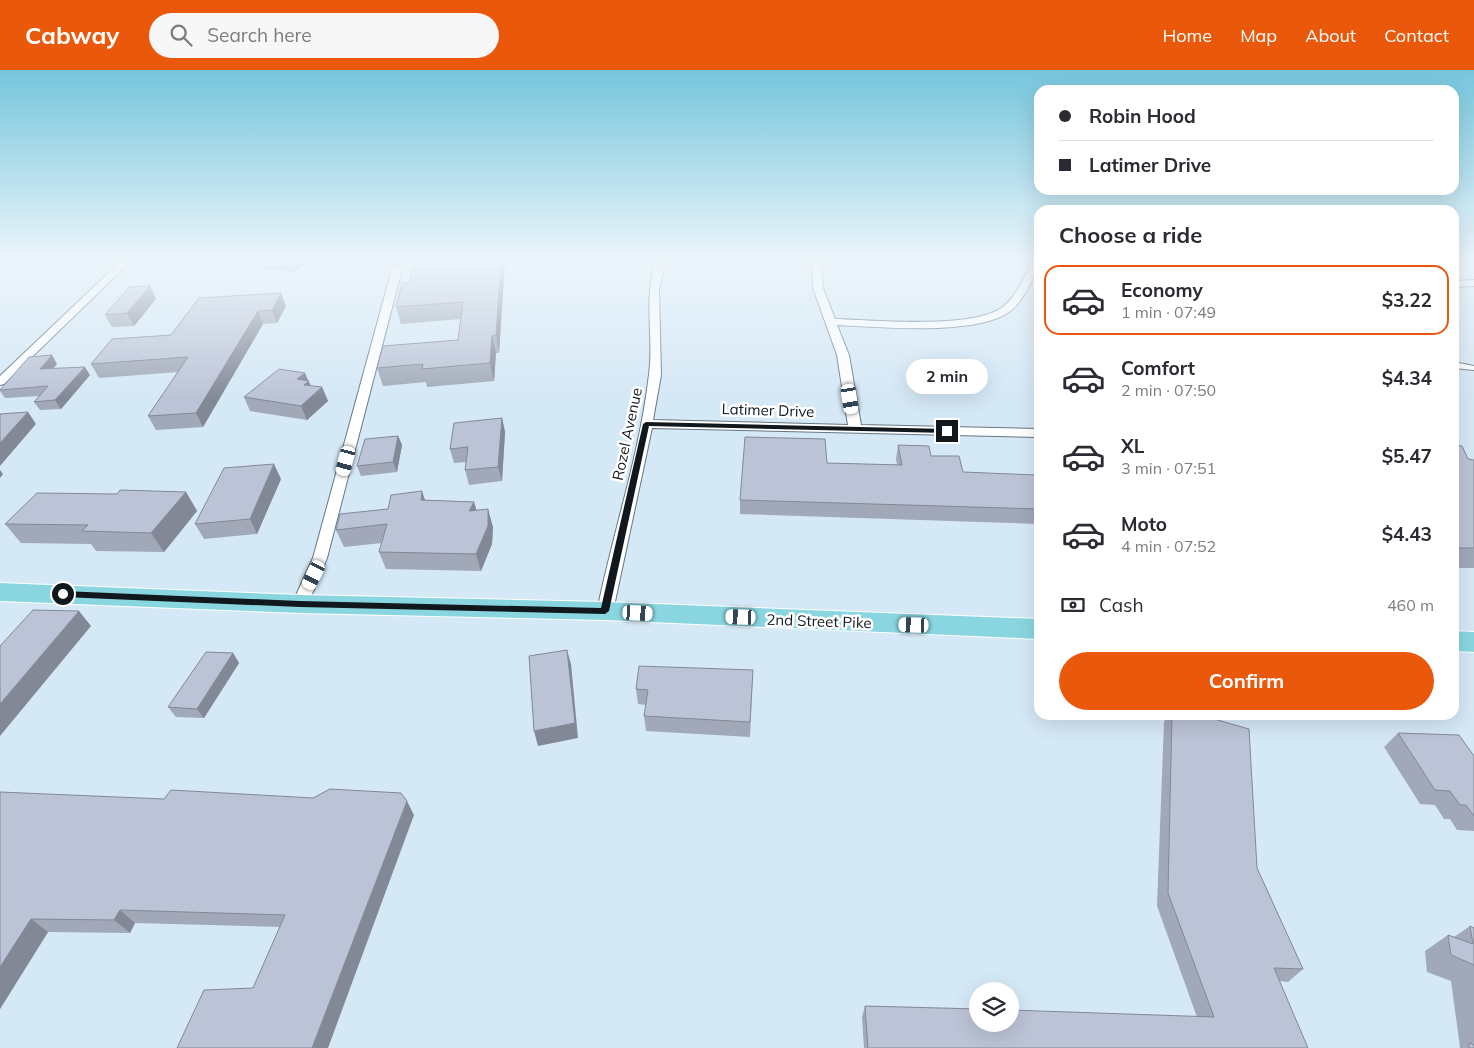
<!DOCTYPE html>
<html lang="en">
<head>
<meta charset="utf-8">
<style>
	body { margin:0; font-family:Mulish,sans-serif; background:#f7f7f7; color:#2b2b33; height:100vh; display:flex; flex-direction:column; font-size:19px; white-space:nowrap }
	* { box-sizing:border-box; margin:0 }
	p { font-size:16px; color:#7c7c81 }
	.icon { flex:none; width:28px; height:28px; fill:none; stroke:currentColor; stroke-width:2; stroke-linecap:round; stroke-linejoin:round }
	.map { position:relative; flex:1; overflow:hidden }
	.side { position:absolute; left:1034px; top:135px; width:425px; height:515px; display:flex; flex-direction:column; background:#fff; border-radius:15px; box-shadow:0 5px 20px #0002 }
	.side>* { flex:none }
	.hud { position:absolute; left:1034px; top:15px; width:425px; height:110px; border-radius:15px; box-shadow:0 5px 20px #0002; display:grid; align-content:center; height:110px; padding:0 25px; background:#fff }
	.fabs { position:absolute; left:969px; top:912px; display:grid; gap:10px }
	.fabs a { display:grid; place-items:center; width:50px; height:50px; border-radius:50%; background:#fff; box-shadow:0 5px 20px #0002; font-size:25px }
	.end { position:absolute; width:22px; height:22px; margin:-11px; border:6px solid #11181d; background:#fff; box-shadow:0 0 0 2px #fff }
	.from { border-radius:50% }
	.bubble { position:absolute; height:35px; border-radius:18px; background:#fff; box-shadow:0 5px 20px #0002; font-size:16px; font-weight:700; line-height:35px; text-align:center }
	.car { position:absolute; width:15px; height:30px; margin:-15px -8px; border-radius:6px; box-shadow:0 0 4px 1px #0007; background:linear-gradient(#fff 24%,#345 0 40%,#fff 0 76%,#345 0 86%,#fff 0) }
	.hud b { display:flex; align-items:center; gap:18px; height:48px; font-size:19px }
	.hud b+b { border-top:1px solid #e1e1e2 }
	.hud i { width:12px; height:12px; background:#2b2b33 }
	ul { padding:0; list-style:none }
	li { display:flex; align-items:center; gap:15px; height:70px; margin:0 10px 8px; padding:0 15px; border:2px solid transparent; border-radius:15px }
	li div { flex:1 }
	li b { display:block; font-size:19px }
	li em { font-style:normal; font-weight:700 }
	li.active { border-color:#ea580c }
	li>.icon { width:45px; height:45px; stroke-width:1.5 }
	h2 { padding:0 25px; font-size:22px; line-height:60px }
	.pay { display:flex; align-items:center; gap:12px; height:55px; padding:0 25px; font-size:19px }
	.pay p { margin-inline-start:auto }
	.primary-button { display:flex; gap:10px; margin-top:auto; padding:10px 25px }
	.primary-button a { flex:1; height:58px; border-radius:30px; background:#ea580c; color:#fff; font-size:20px; font-weight:700; line-height:58px; text-align:center }
	header { display:flex; align-items:center; gap:30px; box-sizing:border-box; height:70px; padding:0 25px; background:#ea580c; color:#fff }
	header strong { font-size:24px }
	nav { display:flex; gap:28px; margin-inline-start:auto; font-size:18px }
	.search { width:350px; height:45px; background:#f7f7f7; display:flex; align-items:center; gap:12px; box-sizing:border-box; padding:0 18px; border-radius:28px; color:#7c7c81; font-size:19px }
	.map>svg:first-child { display:block }
	.lines { fill:none; stroke-linecap:round; stroke-linejoin:round }
	.minor-casing { stroke:#657682; stroke-width:2 }
	.primary-casing { stroke:#fff; stroke-width:2 }
	.minor { fill:#fff; fill-rule:evenodd }
	.primary { fill:#8ad6e0; fill-rule:evenodd }
	.wall { fill:#a1a8b8 }
	.shaded-wall { fill:#838896 }
	.building { fill:#bbc3d6; stroke:#838896 }
	.route { fill:#11181d }
	.labels { text-anchor:middle; dominant-baseline:central; stroke-width:5; stroke-linejoin:round; paint-order:stroke }
	.street-label { font-size:15px; fill:#11181d; stroke:#fff }
</style>
</head>
<body>
<header>
<strong>Cabway</strong>
<div class="search"><svg class="icon" aria-label="search" viewBox="0 0 24 24"><circle cx="10" cy="10" r="6"/><path d="M15 15l6 6"/></svg>Search here</div>
<nav><a>Home</a><a>Map</a><a>About</a><a>Contact</a></nav>
</header>
<div class="map">
<svg width="1474" height="978" viewBox="0 0 1474 978">
	<rect width="100%" height="100%" fill="#d5e8f6"/>
	<g class="lines">
		<g class="minor-casing">
			<path id="minor" d="M120,192H130L4,314L0,315V306Z
				M656,192H665L659,219L661,305L653,350L848,355L837,285L813,218L812,192H821L823,218L835,249C872,250 976,260 1004,236C1017,225 1024,207 1033,192H1039V197C1031,212 1023,232 1009,242C976,266 878,257 837,255L849,285L861,355L1039,359V367L652,358L613,541L611,545L605,547L599,545L597,541C613,462 640,384 649,304C654,267 643,228 656,192Z
				M397,196L402,199L327,488L308,534L306,538L300,540L294,538L292,534L313,488L392,199Z
				M1474,210V216L1454,217V211Z
				M1454,292L1474,296V300L1454,298Z"/>
		</g>
		<g class="primary-casing">
			<path id="primary" d="M0,513L300,525L605,532L1039,549V569L605,550L300,543L0,531Z
				M1454,561L1474,562V582L1454,581Z"/>
		</g>
		<use href="#minor" class="minor"/>
		<use href="#primary" class="primary"/>
	</g>
	<path class="wall" d="M262,192H308L294,202L265,199Z
		M505,192L499,283H496L494,311L427,317L426,312L383,316L377,298L458,270L461,249L401,254L396,237L409,213Z
		M1454,192H1464L1456,202H1454Z
		M150,216L156,229L134,256L112,257L105,245Z
		M199,228L286,236L277,253L263,254L203,357L156,360L148,346L178,302L99,308L91,294L171,265Z
		M57,294L53,299L90,305L61,339L40,340L34,332L39,326L5,328L0,321V320Z
		M308,311H309L311,316L322,317L328,331L307,350L250,341L244,327Z
		M502,348L505,362L502,411L469,415L465,400L466,392L454,393L450,379Z
		M398,366L402,375L397,402L361,406L357,396Z
		M898,375L931,386L963,402L1039,412V454L740,444V430L827,393L897,395L896,389Z
		M1454,375L1468,389L1474,390V498H1454Z
		M281,409L257,464L204,469L195,454Z
		M186,422L197,441L164,482L96,481L91,474L21,473L5,454L117,424Z
		M425,430L474,432L476,440L493,457L492,474L481,501L386,499L379,482L382,473L344,477L336,460L388,439Z
		M233,583L239,593L204,648L176,647L168,637Z
		M753,600L750,667L646,661L644,646L646,635L638,634L636,619Z
		M1168,645H1200L1257,798L1303,899L1288,912L1279,911L1308,978H864L862,947L865,936L1197,947L1157,836L1164,652Z
		M1398,663L1474,686V761L1457,760L1450,749H1444L1435,735L1420,734L1384,677Z
		M0,722L414,745L253,918L280,857L135,853L130,863L48,862L0,939Z
		M1470,856L1474,858V978H1459L1460,977L1451,911L1427,902L1425,881L1448,865L1454,867Z"/>
	<path class="shaded-wall" d="M290,192H308L294,202Z
		M501,192H505L499,283L496,265Z
		M150,216L156,229L134,256L127,243Z
		M281,223L286,236L277,253L272,240Z
		M258,241L263,254L203,357L196,343Z
		M492,266L496,283L494,311L490,293Z
		M52,285L57,294L45,308L40,299Z
		M85,297L90,305L61,339L55,330Z
		M305,303L314,324L322,317L328,331L307,350L301,336L297,309Z
		M28,342L36,354L0,396V373Z
		M502,348L505,362L502,411L498,397Z
		M398,366L402,375L397,402L393,392Z
		M274,394L281,409L257,464L250,449Z
		M0,400L3,404L0,408Z
		M422,421L428,439L421,430Z
		M186,422L197,441L164,482L151,463Z
		M474,432L479,449L469,441Z
		M488,439L493,457L492,474L481,501L476,484Z
		M79,541L91,556L0,666V634Z
		M567,580L571,594L578,668L538,676L534,661Z
		M233,583L239,593L204,648L197,639Z
		M407,731L414,745L328,978H312Z
		M120,840L135,853L130,863L114,850Z
		M31,849L48,862L0,939V897Z"/>
	<path class="building" d="M414,192H501L496,265L492,266L490,293L422,299L423,294L377,298L383,276L458,270L463,232L396,237L402,213H409Z
		M1454,192H1463L1461,194Z
		M150,216L127,243L105,245L129,217Z
		M281,223L272,240L258,241L196,343L148,346L188,287L91,294L112,269L171,265L199,228Z
		M52,285L40,299L85,297L55,330L34,332L48,316L0,320L29,287Z
		M279,299L305,303L297,309L309,311L304,315L322,317L301,336L244,327Z
		M28,342L0,373V344Z
		M502,348L498,397L465,400L468,377L450,379L454,353Z
		M398,366L393,392L357,396L365,369Z
		M745,367L825,369L827,393L902,395L898,375L929,376L931,386H959L963,402L1036,405L1039,412V439L740,430Z
		M1454,375L1462,376L1468,389L1474,390V478H1454Z
		M274,394L250,449L195,454L224,398Z
		M120,420L186,422L151,463L82,461L88,455L5,454L37,423L117,424Z
		M422,421L421,430L474,432L469,441L488,439V456L476,484L379,482L387,454L336,460L340,444L388,439L391,425Z
		M33,540L79,541L0,634V576Z
		M567,580L575,653L534,661L529,586Z
		M206,582L233,583L197,639L168,637Z
		M639,596L753,600L750,652L644,646L648,620L636,619Z
		M1172,645H1200L1249,659L1257,798L1303,899L1274,898L1308,978H868L865,936L978,939V954H1010V940L1214,947L1168,823Z
		M1398,663L1459,665L1474,686V746L1466,735H1460L1450,721L1435,720Z
		M330,719L401,723L407,731L312,978H177L204,920L253,918L285,845L120,840L114,850L31,849L0,897V722L164,729L171,720L313,728Z
		M1470,856L1474,858V895L1451,885L1448,865L1473,874Z
		M1469,973L1474,975V978H1469Z"/>
	<linearGradient id="sky" x2="0" y2="1"><stop stop-color="#75c5dc"/><stop offset="0.58" stop-color="#ecf5fb"/><stop offset="1" stop-color="#ecf5fb" stop-opacity="0"/></linearGradient>
	<rect width="1474" height="329" fill="url(#sky)"/>
	<path class="route" d="M646,352L947,359L951,361L947,363L649,356L609,541L605,544L300,537L63,527L59,524L63,521L300,531L601,538L643,354Z"/>
	<g class="labels">
		<g class="street-label">
			<text transform="translate(768 340) rotate(2)">Latimer Drive</text>
			<text transform="translate(627 364) rotate(-78)">Rozel Avenue</text>
			<text transform="translate(819 551) rotate(2)">2nd Street Pike</text>
		</g>
	</g>
</svg>
<div class="fabs">
<a><svg class="icon" aria-label="layers" viewBox="0 0 24 24"><path d="M12 4l9 5-9 5-9-5zM3 14l9 5 9-5"/></svg></a>
</div>
<i class="end from" style="left:63px;top:524px"></i>
<i class="end" style="left:947px;top:361px"></i>
<div class="bubble" style="left:906px;top:289px;width:82px">2 min</div>
<i class="car" style="left:850px;top:329px;rotate:171deg"></i>
<i class="car" style="left:346px;top:391px;rotate:195deg"></i>
<i class="car" style="left:314px;top:505px;rotate:206deg"></i>
<i class="car" style="left:638px;top:543px;rotate:93deg"></i>
<i class="car" style="left:741px;top:547px;rotate:272deg"></i>
<i class="car" style="left:914px;top:555px;rotate:272deg"></i>
<div class="hud">
<b><i class="from"></i>Robin Hood</b>
<b><i></i>Latimer Drive</b>
</div>
<section class="side">
<h2>Choose a ride</h2>
<ul>
<li class="active"><svg class="icon" aria-label="car" viewBox="0 0 24 24"><path d="M5 17H2v-5l4-1 3-4h7l3 4 3 1v5h-3M9 17h6M6 11h13"/><circle cx="7" cy="17" r="2"/><circle cx="17" cy="17" r="2"/></svg><div><b>Economy</b><p>1 min · 07:49</p></div><em>$3.22</em></li>
<li><svg class="icon" aria-label="car" viewBox="0 0 24 24"><path d="M5 17H2v-5l4-1 3-4h7l3 4 3 1v5h-3M9 17h6M6 11h13"/><circle cx="7" cy="17" r="2"/><circle cx="17" cy="17" r="2"/></svg><div><b>Comfort</b><p>2 min · 07:50</p></div><em>$4.34</em></li>
<li><svg class="icon" aria-label="car" viewBox="0 0 24 24"><path d="M5 17H2v-5l4-1 3-4h7l3 4 3 1v5h-3M9 17h6M6 11h13"/><circle cx="7" cy="17" r="2"/><circle cx="17" cy="17" r="2"/></svg><div><b>XL</b><p>3 min · 07:51</p></div><em>$5.47</em></li>
<li><svg class="icon" aria-label="car" viewBox="0 0 24 24"><path d="M5 17H2v-5l4-1 3-4h7l3 4 3 1v5h-3M9 17h6M6 11h13"/><circle cx="7" cy="17" r="2"/><circle cx="17" cy="17" r="2"/></svg><div><b>Moto</b><p>4 min · 07:52</p></div><em>$4.43</em></li>
</ul>
<div class="pay"><svg class="icon" aria-label="cash" viewBox="0 0 24 24"><path d="M3 7h18v10H3z"/><circle cx="12" cy="12" r="2"/></svg>Cash<p>460 m</p></div>
<div class="primary-button"><a>Confirm</a></div>
</section>
</div>
</body>
</html>
